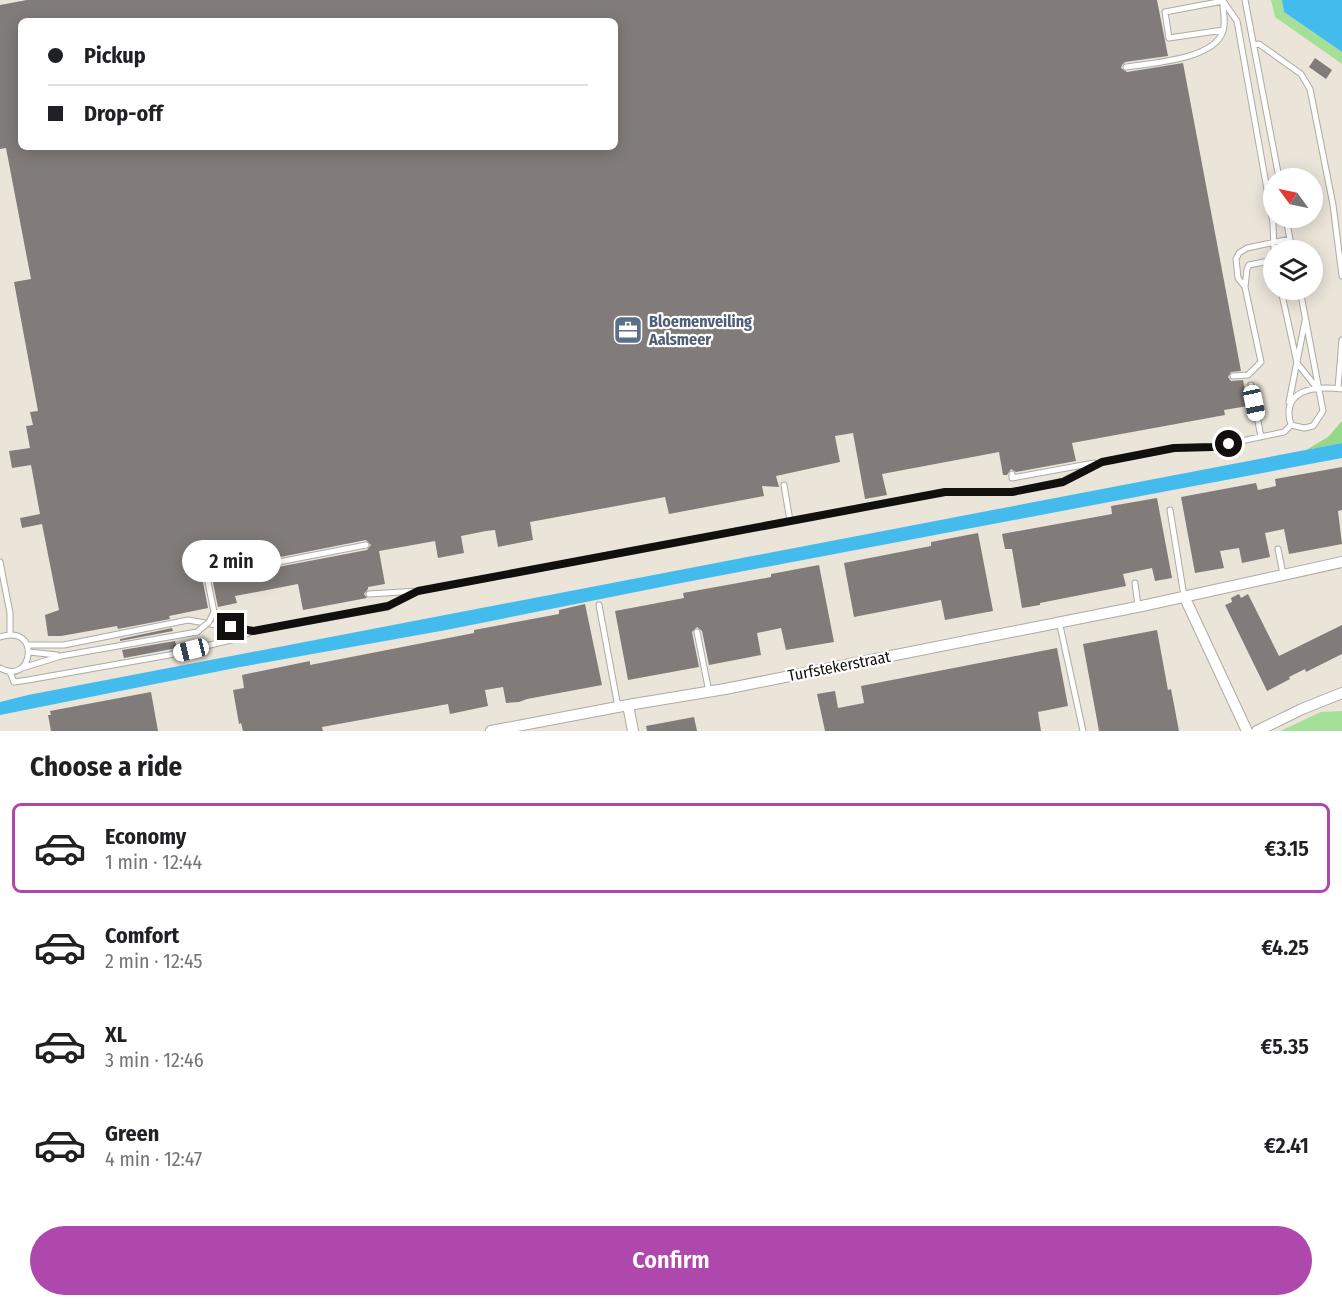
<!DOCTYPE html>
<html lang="en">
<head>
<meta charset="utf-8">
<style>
	body { margin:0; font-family:"Fira Sans Condensed",sans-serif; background:#f6f6f6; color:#202124; height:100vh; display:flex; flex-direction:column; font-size:22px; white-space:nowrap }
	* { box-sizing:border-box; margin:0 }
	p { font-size:20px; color:#757577 }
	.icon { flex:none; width:33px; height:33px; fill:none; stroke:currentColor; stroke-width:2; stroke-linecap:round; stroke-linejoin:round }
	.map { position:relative; height:731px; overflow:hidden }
	.sheet { display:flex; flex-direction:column; background:#fff; flex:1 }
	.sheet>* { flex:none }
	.guide { position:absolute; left:18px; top:18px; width:600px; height:132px; border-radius:9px; box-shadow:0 3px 15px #0003; display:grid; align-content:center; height:132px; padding:0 30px; background:#fff }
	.needle { width:39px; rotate:303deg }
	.controls { position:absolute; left:1263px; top:168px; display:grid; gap:12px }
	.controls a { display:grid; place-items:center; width:60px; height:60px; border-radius:50%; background:#fff; box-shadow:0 3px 15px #0003; font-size:30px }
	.end { position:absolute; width:27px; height:27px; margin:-14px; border:8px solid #11100f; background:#fff; box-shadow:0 0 0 3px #fff }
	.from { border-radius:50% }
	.bubble { position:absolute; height:42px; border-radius:21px; background:#fff; box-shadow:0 3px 15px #0003; font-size:20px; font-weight:600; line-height:42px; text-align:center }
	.car { position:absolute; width:18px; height:36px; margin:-18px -9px; border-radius:8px; box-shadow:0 0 4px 2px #0007; background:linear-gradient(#fff 24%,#345 0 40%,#fff 0 76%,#345 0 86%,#fff 0) }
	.guide b { display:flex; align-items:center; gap:21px; height:57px; font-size:22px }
	.guide b+b { border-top:2px solid #e0e0e0 }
	.guide i { width:15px; height:15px; background:#202124 }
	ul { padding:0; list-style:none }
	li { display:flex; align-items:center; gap:18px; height:90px; margin:0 12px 9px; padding:0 18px; border:3px solid transparent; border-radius:9px }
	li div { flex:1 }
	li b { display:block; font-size:22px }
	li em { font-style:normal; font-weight:600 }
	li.current { border-color:#af48ac }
	li>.icon { width:54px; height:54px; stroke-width:1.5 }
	h2 { padding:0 30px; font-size:27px; line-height:72px }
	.button { display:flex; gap:12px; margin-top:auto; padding:12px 30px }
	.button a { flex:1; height:69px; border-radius:36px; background:#af48ac; color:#fff; font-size:24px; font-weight:600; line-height:69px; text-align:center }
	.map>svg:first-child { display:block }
	.built { fill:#ebe4d9; fill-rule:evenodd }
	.green { fill:#a6e098 }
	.forest { fill:#97d788 }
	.water { fill:#43bbed }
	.building { fill:#817c7a; fill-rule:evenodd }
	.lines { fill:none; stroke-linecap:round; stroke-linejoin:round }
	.lane-casing { stroke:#adaaa6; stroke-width:7 }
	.street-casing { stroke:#adaaa6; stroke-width:12 }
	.lane { stroke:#fff; stroke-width:5 }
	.street { stroke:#fff; stroke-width:10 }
	.lane-bridge-casing { stroke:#adaaa6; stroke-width:7; stroke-linecap:butt }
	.lane-bridge { stroke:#fff; stroke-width:5 }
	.route { stroke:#11100f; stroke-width:8 }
	.labels { text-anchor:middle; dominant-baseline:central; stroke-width:4.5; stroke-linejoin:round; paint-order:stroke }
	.service-label { font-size:16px; font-weight:bold; fill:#4e5e75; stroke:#fff; text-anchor:start }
	.street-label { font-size:16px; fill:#11100f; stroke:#fff }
</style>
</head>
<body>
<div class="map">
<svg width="1342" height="731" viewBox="0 0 1342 731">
	<rect width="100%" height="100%" fill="#f4f1ed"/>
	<path class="built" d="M0,0H1342V731H0ZM21,21H615V147H21ZM1274,178H1312V218H1274ZM1274,250H1312V290H1274Z"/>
	<path class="green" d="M1271,0H1282L1284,12L1342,52V64L1275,17Z
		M1342,711V731H1280L1321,712Z"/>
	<path class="forest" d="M1342,421V443L1306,450L1328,437Z"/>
	<path class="water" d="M1282,0H1342V52L1284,12Z
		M1342,443V458L681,583L446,630L240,667L0,715V702L28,695Z"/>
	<path class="building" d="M27,0H1157L1168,56L1125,62L1122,65L1121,68L1127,72L1183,63L1241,371L1231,372L1228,377L1231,381L1243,380L1248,406L1224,410L1225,415L1072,443L1076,461L1016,472L1011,469L1007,475H1003L999,452L882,474L887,495L865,499L853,433L835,436L840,462L776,476L779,487L762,486L764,496L669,514L665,497L530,522L533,540L498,547L495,530L486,531L461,536L464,553L438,558L435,541L379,551L385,584L368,587V589L364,594L367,598L303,610L298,584L235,596L237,603L218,607L213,583L215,579L367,550L371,545L366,540L210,571L203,582L208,608L169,616L170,619L118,629L117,626L61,636H48L45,615L59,610L42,524L22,528L20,518L40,514L31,465L12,468L9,451L30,448L26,426L33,425L30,412L38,411L14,282L31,279L6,148L0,149V5ZM21,21H615V147H21Z
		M1315,58L1332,70L1326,79L1309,67Z
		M1342,467V510L1338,511L1342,544L1289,554L1284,529L1265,533L1270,557L1242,563L1239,548L1220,551L1224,568L1195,573L1181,497L1256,483L1258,490L1276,486L1275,479Z
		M1157,498L1172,578L1155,581L1152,568L1123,574L1126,586L1040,603V605L1022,608L1012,549H1005L1002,534L1112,514L1111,506Z
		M978,533L993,611L945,620L941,600L854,617L844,563L931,546V542Z
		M819,565L834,642L786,650L781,628L757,633L761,655L709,665L702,631L697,627L692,632L699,667L628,680L615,611L684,598L683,593L771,577V574Z
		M1239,594L1241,598L1248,594L1279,656L1342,625V654L1306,672L1305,669L1289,677L1290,679L1267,691L1225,605L1232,602L1231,598Z
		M585,604L602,685L527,699L519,702L506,703L503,687L485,690L488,706L450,714L448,704L322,727L323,731H243L241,723L239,724L233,690L244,688L242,675L310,661V665L474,633V630L559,614V610Z
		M172,628L173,631L120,641V639Z
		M1157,630L1168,690L1171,689L1179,731H1099L1083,644Z
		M175,641L177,648L124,658L122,650Z
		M1057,648L1068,706L1038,712L1041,731H825L817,694L835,691L838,708L864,703L861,686Z
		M151,692L158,731H51L48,715H51L50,711Z
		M694,717L697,731H647L646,726Z"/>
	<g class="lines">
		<g class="lane-casing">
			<path id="lane" d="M1245,0L1279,178
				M1223,1L1237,21L1273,223L1274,250
				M1223,1L1165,12L1169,38L1223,30
				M1254,45L1259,44L1301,74L1310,89L1333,205L1342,276
				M1126,67C1151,63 1214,60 1223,31C1226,23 1223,12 1223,3
				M1286,218L1292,250
				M1245,287L1247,269L1249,265L1274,260
				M1281,290L1297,363L1317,388
				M1233,376L1248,375L1261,362L1245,287L1238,278L1236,259L1239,253L1247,248L1290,239
				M1251,385L1261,437
				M1338,388L1342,340
				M1289,402L1305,321
				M1291,425L1304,428L1313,426L1323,411L1300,290
				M1291,425C1280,389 1315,386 1342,389
				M1012,474V478L1094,463
				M784,485L790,521
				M1170,510L1184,596
				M1278,549L1283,574
				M0,562L10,613V634
				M1135,583L1138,606
				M369,594L418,591L945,492H1012L1063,481L1102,462L1174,448L1213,447L1284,432L1291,425
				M599,605L618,707
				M214,612L208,582L212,575L366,545
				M1059,621L1083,731
				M697,632L709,692
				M0,637C42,623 33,687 0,668
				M27,645H64L188,620L251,631
				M29,652L57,655
				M22,668L61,656L197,632
				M10,672L14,682L28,680L169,655L235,639L253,631L388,607L416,592"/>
		</g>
		<g class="street-casing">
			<path id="street" d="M1184,596L1247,731
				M628,705L633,731
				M491,731L628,705L725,689L1142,606L1342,562
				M1257,731L1302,709L1342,693"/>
		</g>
		<use href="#lane" class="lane"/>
		<use href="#street" class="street"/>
		<g class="lane-bridge-casing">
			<path id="lane-bridge" d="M197,632L209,622L214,612"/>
		</g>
		<use href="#lane-bridge" class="lane-bridge"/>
	</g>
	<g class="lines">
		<path class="route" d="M231,627L253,631L388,606L418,591L945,492H1012L1063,482L1102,462L1174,448L1213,447L1229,444"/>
	</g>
	<defs>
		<g id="office-square" transform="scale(1.5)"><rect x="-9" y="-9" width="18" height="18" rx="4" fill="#5c6f8a" stroke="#fff"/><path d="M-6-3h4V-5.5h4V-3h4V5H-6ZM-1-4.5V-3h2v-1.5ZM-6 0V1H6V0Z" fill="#fff"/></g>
	</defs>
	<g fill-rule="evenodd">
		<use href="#office-square" x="628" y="330"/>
	</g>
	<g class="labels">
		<g class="service-label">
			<text x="649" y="321">Bloemenveiling<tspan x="649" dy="18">Aalsmeer</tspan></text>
		</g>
		<g class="street-label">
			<text transform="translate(839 666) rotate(-11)">Turfstekerstraat</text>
		</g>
	</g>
</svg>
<div class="controls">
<a><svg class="needle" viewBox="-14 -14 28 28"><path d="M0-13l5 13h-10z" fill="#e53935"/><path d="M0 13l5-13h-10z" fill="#757577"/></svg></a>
<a><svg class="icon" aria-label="layers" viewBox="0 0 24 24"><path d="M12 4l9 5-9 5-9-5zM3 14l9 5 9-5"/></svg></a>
</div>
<i class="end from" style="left:1229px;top:444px"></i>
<i class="end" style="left:231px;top:627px"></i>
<div class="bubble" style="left:182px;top:540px;width:99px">2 min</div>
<i class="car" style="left:1254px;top:403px;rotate:168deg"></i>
<i class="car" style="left:191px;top:650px;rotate:256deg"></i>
<div class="guide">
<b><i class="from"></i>Pickup</b>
<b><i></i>Drop-off</b>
</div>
</div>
<section class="sheet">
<h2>Choose a ride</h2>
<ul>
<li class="current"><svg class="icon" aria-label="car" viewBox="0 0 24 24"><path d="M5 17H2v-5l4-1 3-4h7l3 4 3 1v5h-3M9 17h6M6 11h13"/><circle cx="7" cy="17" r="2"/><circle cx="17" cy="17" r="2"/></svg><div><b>Economy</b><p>1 min · 12:44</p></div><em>€3.15</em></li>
<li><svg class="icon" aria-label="car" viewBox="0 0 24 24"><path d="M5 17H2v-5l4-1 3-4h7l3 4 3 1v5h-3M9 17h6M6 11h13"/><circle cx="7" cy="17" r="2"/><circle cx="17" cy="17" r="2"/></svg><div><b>Comfort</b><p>2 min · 12:45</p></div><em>€4.25</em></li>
<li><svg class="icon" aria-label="car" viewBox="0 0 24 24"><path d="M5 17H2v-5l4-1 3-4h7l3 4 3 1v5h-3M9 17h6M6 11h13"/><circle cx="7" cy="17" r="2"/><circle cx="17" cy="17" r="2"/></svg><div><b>XL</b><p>3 min · 12:46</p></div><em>€5.35</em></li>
<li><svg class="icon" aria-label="car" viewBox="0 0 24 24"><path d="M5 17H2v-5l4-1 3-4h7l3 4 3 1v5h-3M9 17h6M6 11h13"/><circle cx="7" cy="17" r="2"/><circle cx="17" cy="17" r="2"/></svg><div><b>Green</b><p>4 min · 12:47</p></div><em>€2.41</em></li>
</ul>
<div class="button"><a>Confirm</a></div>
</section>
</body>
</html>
